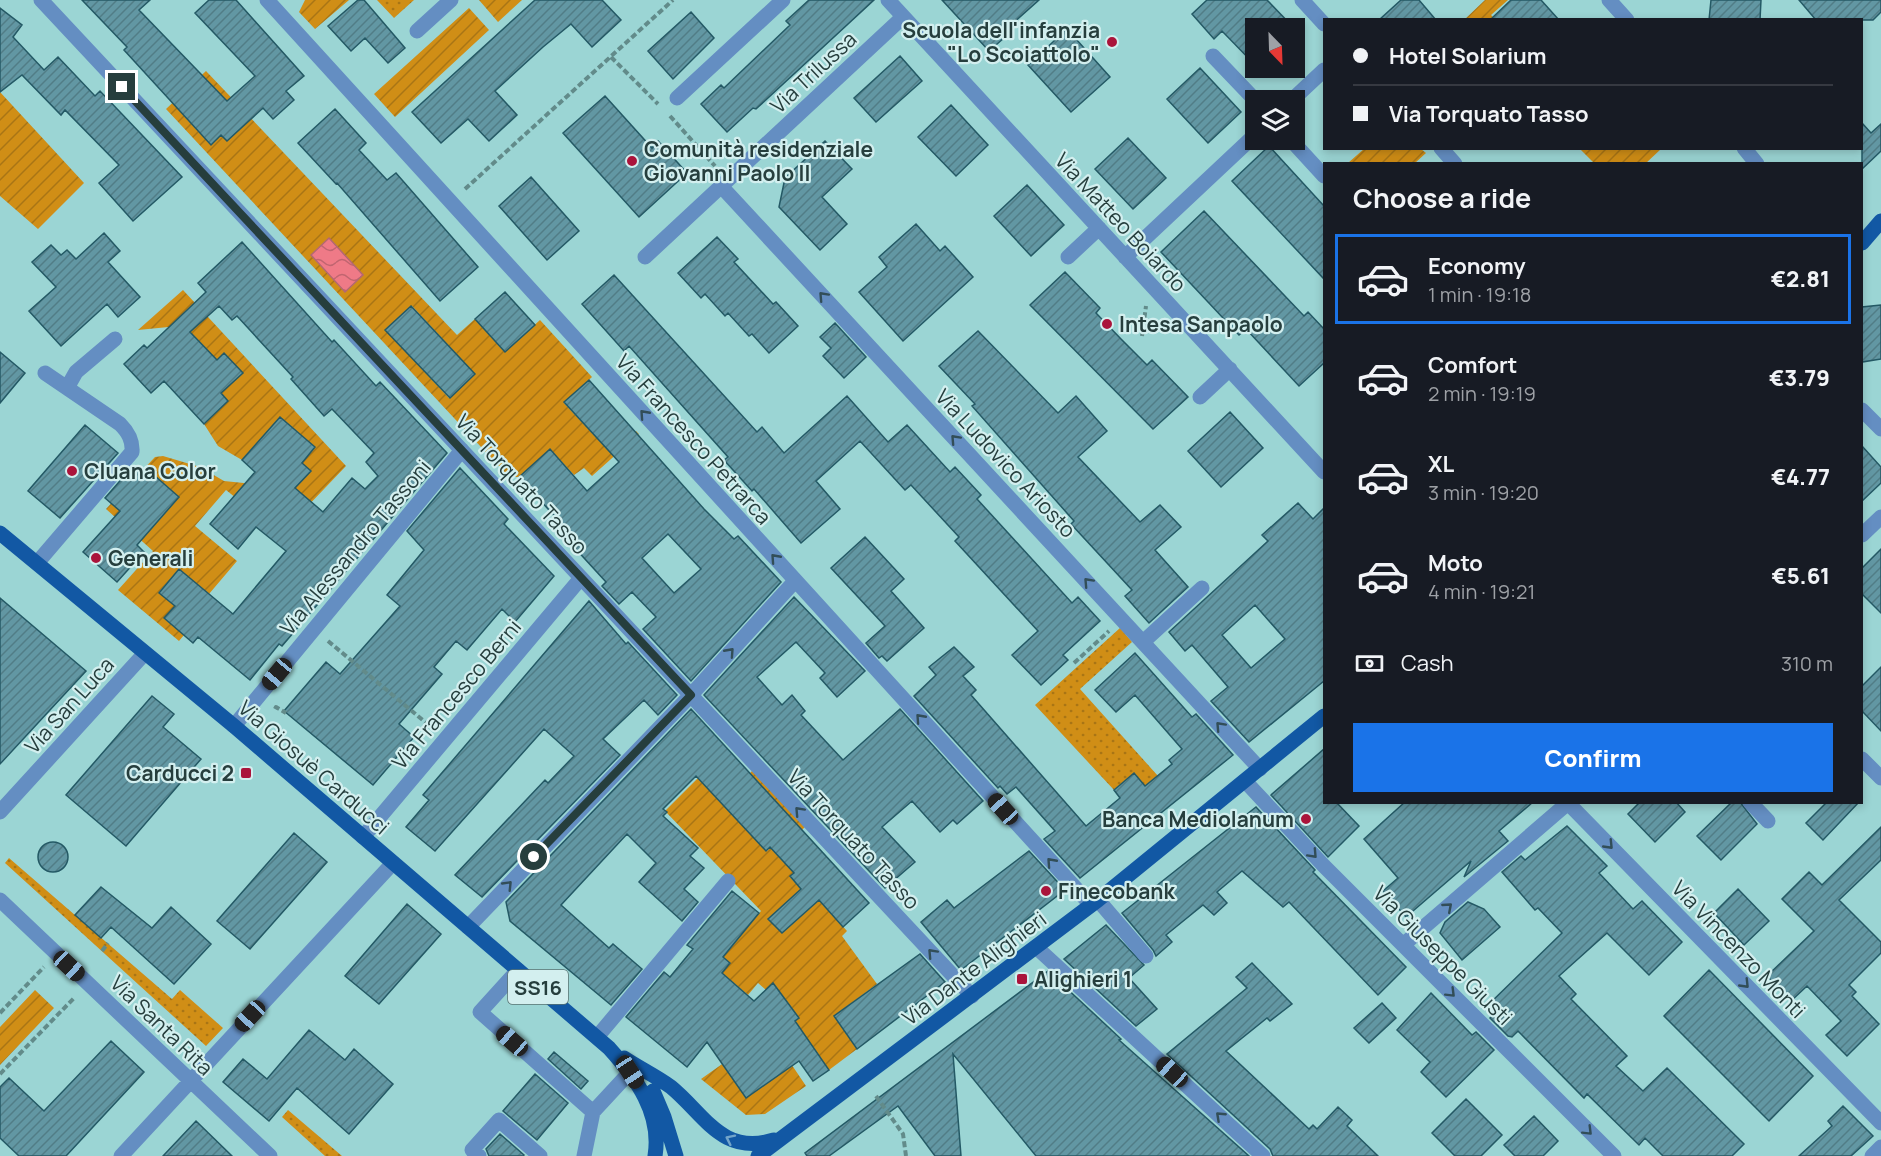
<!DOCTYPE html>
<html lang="en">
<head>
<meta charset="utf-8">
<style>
	body { margin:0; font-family:Manrope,sans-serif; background:#242831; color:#f1f3f6; height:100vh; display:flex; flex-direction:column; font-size:22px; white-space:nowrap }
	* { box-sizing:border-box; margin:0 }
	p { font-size:20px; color:#9ea1a6 }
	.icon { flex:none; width:33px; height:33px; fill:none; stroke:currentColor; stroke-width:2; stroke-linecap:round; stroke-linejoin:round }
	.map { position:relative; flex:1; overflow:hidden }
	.details { position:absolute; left:1323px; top:162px; width:540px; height:642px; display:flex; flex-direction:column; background:#171b24; border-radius:0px; box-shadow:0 3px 9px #0003 }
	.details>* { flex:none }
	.hud { position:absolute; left:1323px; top:18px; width:540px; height:132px; border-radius:0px; box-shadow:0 3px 9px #0003; display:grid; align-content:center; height:132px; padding:0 30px; background:#171b24 }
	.needle { width:39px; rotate:157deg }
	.tools { position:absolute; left:1245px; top:18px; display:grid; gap:12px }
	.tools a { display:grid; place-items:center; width:60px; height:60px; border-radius:0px; background:#171b24; box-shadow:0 3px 9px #0003; font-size:30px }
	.end { position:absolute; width:27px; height:27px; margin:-14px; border:8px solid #263e3d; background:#fff; box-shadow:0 0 0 3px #fff }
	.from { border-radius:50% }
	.car { position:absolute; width:18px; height:36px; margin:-18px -9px; border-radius:8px; box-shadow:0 0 4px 2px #0007; background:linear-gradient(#222 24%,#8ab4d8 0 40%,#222 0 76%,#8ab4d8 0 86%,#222 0) }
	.hud b { display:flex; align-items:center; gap:21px; height:57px; font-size:22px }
	.hud b+b { border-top:2px solid #363941 }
	.hud i { width:15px; height:15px; background:#f1f3f6 }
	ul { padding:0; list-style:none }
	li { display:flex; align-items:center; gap:18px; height:90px; margin:0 12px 9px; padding:0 18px; border:3px solid transparent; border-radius:0px }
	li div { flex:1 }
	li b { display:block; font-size:22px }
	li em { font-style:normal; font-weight:800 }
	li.on { border-color:#1a73e8 }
	li>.icon { width:54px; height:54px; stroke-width:1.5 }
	h2 { padding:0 30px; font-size:27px; line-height:72px }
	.pay { display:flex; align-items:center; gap:15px; height:66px; padding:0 30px; font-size:22px }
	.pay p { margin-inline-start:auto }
	.cta { display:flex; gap:12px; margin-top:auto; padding:12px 30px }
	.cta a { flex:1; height:69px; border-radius:0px; background:#1a73e8; color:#fff; font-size:24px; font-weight:800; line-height:69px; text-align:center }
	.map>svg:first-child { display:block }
	.grass { fill:url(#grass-dots) }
	.garden { fill:url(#garden-furrows); fill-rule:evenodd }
	.water { fill:url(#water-waves); stroke:#b36871; stroke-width:1.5 }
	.building { fill:url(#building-hatch); stroke:#245965; stroke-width:1.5; fill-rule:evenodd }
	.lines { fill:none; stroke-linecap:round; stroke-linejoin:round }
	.path { stroke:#628b8a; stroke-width:4; stroke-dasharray:6 3; stroke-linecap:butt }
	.minor { stroke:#648ec2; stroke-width:15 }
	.major { stroke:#1258a4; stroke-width:15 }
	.oneway { stroke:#324e58 }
	.oneway2 { stroke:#72a4ca }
	.route { stroke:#263e3d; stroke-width:8 }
	.poi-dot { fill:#aa143b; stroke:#d3efef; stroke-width:2 }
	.labels { text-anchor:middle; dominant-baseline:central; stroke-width:4.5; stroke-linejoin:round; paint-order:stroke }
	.shield { fill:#d3efef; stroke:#5a7372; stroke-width:1.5 }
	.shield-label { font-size:20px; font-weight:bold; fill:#263e3d }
	.poi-label { font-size:21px; font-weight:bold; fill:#263e3d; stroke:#d3efef; text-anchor:start }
	.street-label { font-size:21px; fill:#263e3d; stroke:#d3efef }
</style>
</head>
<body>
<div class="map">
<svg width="1881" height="1156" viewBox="0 0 1881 1156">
	<defs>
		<pattern id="grass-dots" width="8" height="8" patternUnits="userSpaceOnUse" patternTransform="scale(1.5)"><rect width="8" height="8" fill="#d08e16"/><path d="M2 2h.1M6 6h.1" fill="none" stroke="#a97515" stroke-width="1.8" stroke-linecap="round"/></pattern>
		<pattern id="garden-furrows" width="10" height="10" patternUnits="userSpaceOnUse" patternTransform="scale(1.5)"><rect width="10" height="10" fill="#d08e16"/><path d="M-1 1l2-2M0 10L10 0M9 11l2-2" fill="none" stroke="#a97515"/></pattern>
		<pattern id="water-waves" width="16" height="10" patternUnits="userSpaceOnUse" patternTransform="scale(1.5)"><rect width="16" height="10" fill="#ef7a87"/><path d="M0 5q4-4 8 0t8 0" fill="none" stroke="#c16570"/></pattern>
		<pattern id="building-hatch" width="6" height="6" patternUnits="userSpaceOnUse" patternTransform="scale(1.5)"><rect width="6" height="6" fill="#6297a3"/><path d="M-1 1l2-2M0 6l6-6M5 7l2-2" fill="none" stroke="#517d86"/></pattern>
	</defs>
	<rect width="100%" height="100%" fill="#9bd5d4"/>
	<path class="grass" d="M377,0H414L394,18Z
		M1120,628L1132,642L1080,689L1158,776L1145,787L1134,773L1114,790L1035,705Z
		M9,858L172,999L180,990L223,1028L206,1046L5,863Z
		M288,1110L342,1156H325L282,1117Z"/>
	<path class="garden" d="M305,0H349L315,29L299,12Z
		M479,0H522L498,22Z
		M1485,0H1508L1491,15L1495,19L1464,20Z
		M469,8L489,30L395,117L374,94Z
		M206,71L457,335L475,319L505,352L540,320L592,377L564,403L609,451H614L636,431L639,434L592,476L584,468L574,475L550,449L519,477H509L166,109ZM213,87L248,122L227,141L221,135L211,144L183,115ZM412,306L475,374L449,398L386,330Z
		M0,92L84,183L38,229L0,196Z
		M1365,148L1421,149L1426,153L1415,163H1348Z
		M1580,149H1661L1645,164L1594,163Z
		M183,290L346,466L281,534L226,490L195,526L237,561L209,594L179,569L159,592L175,606L164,618L184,635L179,641L118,590L153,551L106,509L155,457L163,456L200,467L224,481L295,488L310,471L302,463L315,447L280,417L242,460L218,446L204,424L228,401L221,393L242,373L225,354L217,360L190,332L199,324L138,330ZM147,469L179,497L114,506Z
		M752,771L805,827L776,854L794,873L790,877L801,889L769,919L782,933L819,900L847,931L842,936L877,984L834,1016L857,1049L829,1070L794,1022L799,1018L773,983L766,990L758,983L748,995L722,973L730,963L723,957L761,911L665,811L698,778L767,851L786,832L741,782Z
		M35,990L54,1008L0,1065V1027Z
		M769,1031L806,1086L765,1114L746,1115L701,1079Z"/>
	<path class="water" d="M329,238L363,275L345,292L311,255Z"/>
	<path class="building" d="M82,0H150L139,10L227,101L255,76L195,13L209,0H236L304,76L286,91L294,100L273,119L263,108L227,141L221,135L211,145L124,50L127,47Z
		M358,0H364L405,48L388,63L365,38L351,51L328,26Z
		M535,0H602L621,20L592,47L571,24L543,47L495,91L517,115L489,141L468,119L441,143L412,112Z
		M809,0H874L756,109L753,108L727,132L701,104L721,85L724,88L790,25L786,21Z
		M942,0H1039L1001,34L1004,38L989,51Z
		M1207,0H1267L1294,28H1256V66L1222,31L1214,39L1192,14Z
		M1401,0H1419L1436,20H1379Z
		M1511,0H1541L1559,20H1490Z
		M1711,0H1761L1760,20H1709Z
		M1799,0H1881V12L1873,20H1816Z
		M0,8L22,25L13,37L44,70L58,57L95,96L100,91L182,177L133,221L99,183L119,165L65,110L61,115L22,75L0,92Z
		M691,12L714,38L673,79L648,51Z
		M1067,29L1110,77L1071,112L1028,65Z
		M900,56L922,81L876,122L854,98Z
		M1200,68L1241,112L1208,143L1167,99Z
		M605,96L652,148L658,141L687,173L639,217L563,133Z
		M951,105L988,145L956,176L918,137Z
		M335,109L366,143L359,150L387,180L396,173L478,267L440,301L337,183L336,184L298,143Z
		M1862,123L1871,133L1881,124V151L1862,169Z
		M1128,138L1166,178L1133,209L1095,169Z
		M825,141L852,169L822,197L847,224L820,250L779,207L785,178Z
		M1269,146L1324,206V279L1232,181Z
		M531,177L579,231L547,260L499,206Z
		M1027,185L1064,225L1031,256L994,216Z
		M1204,211L1304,316L1308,312L1324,329V363L1299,386L1246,329L1239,335L1161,252Z
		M916,224L940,251L945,246L973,277L903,341L859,292L887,267L879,257Z
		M104,233L120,251L108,262L140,297L118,317L107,304L61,346L29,311L56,287L32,262L51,245L61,255L67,250L76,259Z
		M717,237L738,259L734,262L773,304L776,302L798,326L769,353L752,334L749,336L728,313L725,316L705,294L701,298L678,273Z
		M242,242L332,342L334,340L376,386L380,382L447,453L282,646L279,644L250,680L198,637L193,643L164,618L175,606L159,593L179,569L233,614L286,551L256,527L238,549L210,524L255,472L242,460L280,417L315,447L302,463L311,471L295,488L323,512L352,478L365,489L378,476L366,462L374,453L332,409L324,416L291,379L293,377L237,316L232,320L219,306L190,332L217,360L224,353L243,373L221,393L228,401L204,424L164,381L151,393L124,364L144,345L147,348L206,292L198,283Z
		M1065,272L1100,308L1096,313L1121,339L1147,365L1152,360L1188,397L1153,429L1030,305Z
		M614,275L757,432L762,427L784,453L847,396L888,442L907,425L950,472L955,467L981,495L977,499L1072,603L1078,597L1100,621L1063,655L1068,660L1041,685L1012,655L1038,631L955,541L959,537L911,485L905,490L860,441L816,481L840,509L801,543L754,489L752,491L724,460L728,457L629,346L624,351L582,304Z
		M505,292L535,325L505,352L475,319Z
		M1881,305V359L1862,362V307Z
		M411,306L475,374L450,398L385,330Z
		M835,323L866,357L844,378L823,356L831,348L820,337Z
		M978,331L1058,413L1076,396L1107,431L1078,457L1140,522L1160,505L1181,527L1155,550L1188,587L1149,623L1125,596L1132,590L1071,524L1074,521L972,406L975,404L939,366Z
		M0,352L25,373L0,403Z
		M589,380L704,509L734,539L738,536L781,582L691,681L643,629L656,617L632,592L619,604L602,586L606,582L563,535L568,531L519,477L550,449L587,491L619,462L564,402ZM668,534L701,569L674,593L642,558Z
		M1230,412L1263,448L1221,487L1188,451Z
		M85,425L118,453L60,518L28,491Z
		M1862,446L1881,467V483L1862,501Z
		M133,466L142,474L147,469L179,497L137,545L144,552L117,582L83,552L120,511L105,498Z
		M460,468L508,519L504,524L554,576L515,622L502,609L467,650L456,641L434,667L442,674L399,724L414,737L373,785L284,711L326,662L340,674L400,606L387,595L424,550L407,531Z
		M1298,503L1313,519L1324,508V681L1249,742L1211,701L1228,687L1192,645L1185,651L1169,632L1268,541L1262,535ZM1255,605L1285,639L1251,668L1222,635Z
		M865,537L904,579L891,591L924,628L887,661L882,656L879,658L866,643L885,626L831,568Z
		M1881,549V613L1862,594V568Z
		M794,597L865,671L837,697L820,678L825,673L796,642L757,677L782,705L792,695L805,711L801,715L843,760L900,709L983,801L957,824L953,820L940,832L912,801L882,827L915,862L885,888L704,695Z
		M0,598L86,671L0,764Z
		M589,601L626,644L628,642L677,695L658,715L644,700L603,739L620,755L482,897L455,875L545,780L548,783L574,756L544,729L435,851L406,827L429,800L423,795Z
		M954,647L974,667L963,676L976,690L971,695L1086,826L1120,798L1114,790L1134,773L1145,786L1172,764L1169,760L1182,749L1135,695L1116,712L1095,690L1135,653L1192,717L1196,714L1233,755L1080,878L1044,839L1055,831L1016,787L1007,794L1000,786L998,788L914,696L936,675L929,667Z
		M1881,667V731L1862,711V686Z
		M152,696L174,714L163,727L201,759L126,846L66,795Z
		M691,709L869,903L843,927L819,900L782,933L768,919L801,889L790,876L794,873L770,847L766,851L696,776L663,809L667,812L663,816L698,848L690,856L704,868L684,889L698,902L682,921L639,882L656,863L627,834L561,905L609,948L613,944L642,969L611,1005L510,921L506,902Z
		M1324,749V802H1336L1359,826L1328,857L1271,795Z
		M1405,802H1533L1499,831L1508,841L1464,877L1471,861L1406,917L1383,891L1398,878L1364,839Z
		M1640,802H1676L1685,812L1655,842L1628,814Z
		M1732,802H1740L1757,824L1721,860L1697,836Z
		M1827,802H1859L1823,840L1806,823Z
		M1256,807L1315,870L1313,872L1406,967L1378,995L1289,902L1283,907L1242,871L1217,892L1227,903L1214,915L1203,905L1166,935L1172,942L1156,956L1153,950L1122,913Z
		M1567,826L1607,866L1599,873L1633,909L1642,901L1682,942L1649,975L1607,933L1559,976L1576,994L1571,999L1627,1056L1616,1066L1643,1091L1667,1068L1744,1144L1732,1156H1663L1645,1138L1639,1145L1587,1094L1584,1098L1518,1031L1512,1037L1508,1036L1490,1018L1492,1016L1485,1008L1562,933L1538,908L1535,910L1502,872L1521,856L1525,860Z
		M1881,827V860L1839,900L1881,942V953L1849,985L1856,992L1852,996L1879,1024L1847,1056L1826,1035L1841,1021L1807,986L1791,1001L1767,976L1814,931L1782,899L1809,872L1822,885Z
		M294,833L327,862L250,949L217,921Z
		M38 857a15 15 0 1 1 30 0a15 15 0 1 1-30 0Z
		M1029,851L1065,890L961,970L921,922L947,900L954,908Z
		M101,887L152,928L171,907L211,944L174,984L111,927L101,938L75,915Z
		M1738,889L1769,921L1744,945L1714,913Z
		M732,891L759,913L723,957L730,963L722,973L754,1001L773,983L799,1018L795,1021L829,1070L813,1081L799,1061L746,1098L707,1042L687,1067L626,1017L664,972L670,977L693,949L687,945Z
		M1468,902L1484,909L1500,927L1462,960L1440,933L1445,922Z
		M407,904L441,934L379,1004L345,976Z
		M1106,925L1144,965L1129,978L1157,1009L1136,1026L1064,959Z
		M920,954L945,982L857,1049L834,1016Z
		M1252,963L1292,1004L1270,1021L1267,1018L1226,1051L1309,1129L1313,1125L1317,1129L1338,1107L1352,1120L1347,1126L1378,1156H1273L1270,1149L1167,1054L1247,988L1236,977Z
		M1709,970L1813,1076L1769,1121L1664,1016Z
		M1048,971L1121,1039L1119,1040L1249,1156H1036L953,1054L961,1156H935L898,1106L829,1156H807L805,1153Z
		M1431,993L1472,1035L1476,1032L1494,1050L1446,1097L1421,1072L1430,1062L1397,1030Z
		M1382,1003L1396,1018L1369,1043L1354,1028Z
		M309,1030L345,1060L354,1049L393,1084L349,1134L297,1088L269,1121L223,1082L243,1059L267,1079Z
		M111,1041L144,1072L66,1156H19L0,1138V1087L9,1078L44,1111Z
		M554,1052L588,1081L581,1089L548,1059Z
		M535,1074L568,1103L537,1140L503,1111Z
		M1466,1099L1502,1135L1481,1156H1455L1432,1133Z
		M1843,1106L1873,1136L1851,1156H1799L1832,1126L1828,1121Z
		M1534,1116L1558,1141L1543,1156H1515L1504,1145Z
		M196,1121L232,1156H163Z
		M500,1134L524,1155L523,1156H489L486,1149Z"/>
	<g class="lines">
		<path class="path" d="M611,57L658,104
			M670,116L715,166
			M465,189L673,0
			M1142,336L1146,306
			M328,641L431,727
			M1074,663L1109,631
			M275,709L276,707L286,713
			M102,951L108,943
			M0,1013L44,967
			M0,1074L75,997
			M876,1096L903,1134L906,1156"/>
		<path class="minor" d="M41,0L972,996
			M267,0L1091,905
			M888,0L1324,472
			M1302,0L1324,24
			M1609,0L1627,20
			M417,31L451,0
			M1213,56L1256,101
			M677,98L783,0
			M1292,100L1324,70
			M1291,140L1324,176
			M1441,148L1455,164
			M1744,148L1757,164
			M721,186L1260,769
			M645,257L903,17
			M1068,257L1099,228
			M1125,257L1256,134
			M67,388L76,372L115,339
			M1200,397L1230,369
			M1862,410L1881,429
			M1862,535L1881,517
			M37,563L132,452C133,440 128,432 120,424L45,373
			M1143,642L1202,588
			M234,726L462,450
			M1862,759L1881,778
			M1245,781L1324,866L1614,1156
			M1567,802L1881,1123
			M1750,802L1768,821
			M0,812L145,653
			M363,837L581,578
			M0,900L270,1156
			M1098,900L1146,956
			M468,927L691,695L795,581
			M1403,945L1569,802
			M1036,947L1263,1156
			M518,970L480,1012L593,1112L584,1156
			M597,1037L728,881
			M593,1112L630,1072
			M121,1156L393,863
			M479,1156L472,1150L499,1120L540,1156
			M1872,1156L1881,1147"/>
		<path class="major" d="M1862,243L1881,221
			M0,533L234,726L609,1048C636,1078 662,1113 655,1156
			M624,1058C639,1068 656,1076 671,1087C705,1115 722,1156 774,1140
			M653,1091L664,1117L676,1156
			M758,1156L1098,900L1324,716"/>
	</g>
	<defs><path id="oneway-chevron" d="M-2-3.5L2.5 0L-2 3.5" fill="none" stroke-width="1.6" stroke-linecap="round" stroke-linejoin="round" transform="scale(1.5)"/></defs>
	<g class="oneway">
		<use href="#oneway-chevron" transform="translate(823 296) rotate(-133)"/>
		<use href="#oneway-chevron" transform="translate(644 414) rotate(-132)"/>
		<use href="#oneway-chevron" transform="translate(955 439) rotate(-133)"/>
		<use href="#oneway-chevron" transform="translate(775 558) rotate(-132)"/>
		<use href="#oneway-chevron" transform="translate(1088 582) rotate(-133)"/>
		<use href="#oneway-chevron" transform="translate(730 652) rotate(-48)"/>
		<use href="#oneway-chevron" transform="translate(920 718) rotate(-132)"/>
		<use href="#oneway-chevron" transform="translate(1220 726) rotate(-133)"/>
		<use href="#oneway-chevron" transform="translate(799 811) rotate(-133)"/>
		<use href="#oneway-chevron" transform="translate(1609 845) rotate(46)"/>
		<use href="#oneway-chevron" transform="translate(1313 854) rotate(47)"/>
		<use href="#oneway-chevron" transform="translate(1051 862) rotate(-132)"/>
		<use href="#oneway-chevron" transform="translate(508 885) rotate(-46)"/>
		<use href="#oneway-chevron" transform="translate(1448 907) rotate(-41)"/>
		<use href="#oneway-chevron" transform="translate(932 953) rotate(-133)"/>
		<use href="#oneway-chevron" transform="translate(1745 984) rotate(46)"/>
		<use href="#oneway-chevron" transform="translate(1451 993) rotate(45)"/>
		<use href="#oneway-chevron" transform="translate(1220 1116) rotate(-137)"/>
		<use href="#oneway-chevron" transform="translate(1588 1131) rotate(45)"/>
	</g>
	<use class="oneway2" href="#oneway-chevron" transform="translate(730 1139) rotate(-154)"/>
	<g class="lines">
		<path class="route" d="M122,87L691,695L534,857"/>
	</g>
	<g class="poi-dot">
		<circle cx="1112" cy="42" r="6"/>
		<circle cx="632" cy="161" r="6"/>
		<circle cx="1107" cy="324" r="6"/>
		<circle cx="72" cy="471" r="6"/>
		<circle cx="96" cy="558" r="6"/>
		<rect x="240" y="767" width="12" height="12" rx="3"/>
		<circle cx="1306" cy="819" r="6"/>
		<circle cx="1046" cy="891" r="6"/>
		<rect x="1016" y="973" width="12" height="12" rx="3"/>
	</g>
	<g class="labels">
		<rect class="shield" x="508" y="970" width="60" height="34" rx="4.5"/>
		<g class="shield-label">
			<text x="538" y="987">SS16</text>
		</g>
		<g class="poi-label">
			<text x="1100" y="30" text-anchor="end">Scuola dell'infanzia<tspan x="1100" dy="24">"Lo Scoiattolo"</tspan></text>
			<text x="644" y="149">Comunità residenziale<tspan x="644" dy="24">Giovanni Paolo II</tspan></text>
			<text x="1119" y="324">Intesa Sanpaolo</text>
			<text x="84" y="471">Cluana Color</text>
			<text x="108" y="558">Generali</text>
			<text x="234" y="773" text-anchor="end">Carducci 2</text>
			<text x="1294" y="819" text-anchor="end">Banca Mediolanum</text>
			<text x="1058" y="891">Finecobank</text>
			<text x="1034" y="979">Alighieri 1</text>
		</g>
		<g class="street-label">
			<text transform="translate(813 72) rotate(-43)">Via Trilussa</text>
			<text transform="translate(1121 222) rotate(47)">Via Matteo Boiardo</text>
			<text transform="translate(694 439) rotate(48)">Via Francesco Petrarca</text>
			<text transform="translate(1006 463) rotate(47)">Via Ludovico Ariosto</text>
			<text transform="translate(522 484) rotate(47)">Via Torquato Tasso</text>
			<text transform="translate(355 547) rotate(-50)">Via Alessandro Tassoni</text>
			<text transform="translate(456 694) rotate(-50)">Via Francesco Berni</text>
			<text transform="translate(69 705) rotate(-48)">Via San Luca</text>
			<text transform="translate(314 767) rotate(41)">Via Giosuè Carducci</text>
			<text transform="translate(854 839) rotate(47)">Via Torquato Tasso</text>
			<text transform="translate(1739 949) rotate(46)">Via Vincenzo Monti</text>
			<text transform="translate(1443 955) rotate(45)">Via Giuseppe Giusti</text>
			<text transform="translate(974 968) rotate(-37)">Via Dante Alighieri</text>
			<text transform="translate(162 1025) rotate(44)">Via Santa Rita</text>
		</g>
	</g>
</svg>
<div class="tools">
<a><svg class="needle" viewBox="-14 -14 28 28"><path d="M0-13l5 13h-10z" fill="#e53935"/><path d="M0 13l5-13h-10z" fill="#9ea1a6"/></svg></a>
<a><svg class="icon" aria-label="layers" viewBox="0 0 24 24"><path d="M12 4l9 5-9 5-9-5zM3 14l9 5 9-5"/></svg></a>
</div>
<i class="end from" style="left:534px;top:857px"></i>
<i class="end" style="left:122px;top:87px"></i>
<i class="car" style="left:277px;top:674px;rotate:220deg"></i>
<i class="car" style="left:1003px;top:809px;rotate:318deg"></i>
<i class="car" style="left:69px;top:966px;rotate:133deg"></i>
<i class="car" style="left:250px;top:1016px;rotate:223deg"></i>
<i class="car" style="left:512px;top:1041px;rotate:311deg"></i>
<i class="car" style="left:630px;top:1072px;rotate:147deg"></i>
<i class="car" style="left:1172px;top:1072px;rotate:312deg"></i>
<div class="hud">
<b><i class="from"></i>Hotel Solarium</b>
<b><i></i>Via Torquato Tasso</b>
</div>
<section class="details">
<h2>Choose a ride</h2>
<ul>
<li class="on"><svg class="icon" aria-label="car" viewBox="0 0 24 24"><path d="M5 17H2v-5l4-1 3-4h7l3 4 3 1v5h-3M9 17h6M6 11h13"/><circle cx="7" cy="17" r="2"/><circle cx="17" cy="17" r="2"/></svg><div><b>Economy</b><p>1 min · 19:18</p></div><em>€2.81</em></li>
<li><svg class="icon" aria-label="car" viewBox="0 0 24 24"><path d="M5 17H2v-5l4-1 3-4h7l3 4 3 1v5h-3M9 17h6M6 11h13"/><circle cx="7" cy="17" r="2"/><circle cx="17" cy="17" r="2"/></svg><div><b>Comfort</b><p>2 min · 19:19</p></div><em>€3.79</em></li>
<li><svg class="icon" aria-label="car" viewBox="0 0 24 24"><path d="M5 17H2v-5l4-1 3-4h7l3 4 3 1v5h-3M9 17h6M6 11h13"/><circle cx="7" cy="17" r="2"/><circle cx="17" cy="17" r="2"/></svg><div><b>XL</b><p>3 min · 19:20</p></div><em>€4.77</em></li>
<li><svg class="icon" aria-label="car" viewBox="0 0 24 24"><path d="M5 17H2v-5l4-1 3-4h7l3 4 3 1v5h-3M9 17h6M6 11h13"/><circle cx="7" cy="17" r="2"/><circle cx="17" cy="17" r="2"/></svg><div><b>Moto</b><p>4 min · 19:21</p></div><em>€5.61</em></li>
</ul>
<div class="pay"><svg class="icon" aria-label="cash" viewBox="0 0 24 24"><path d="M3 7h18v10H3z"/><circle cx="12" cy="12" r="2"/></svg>Cash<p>310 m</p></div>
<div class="cta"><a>Confirm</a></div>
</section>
</div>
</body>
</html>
